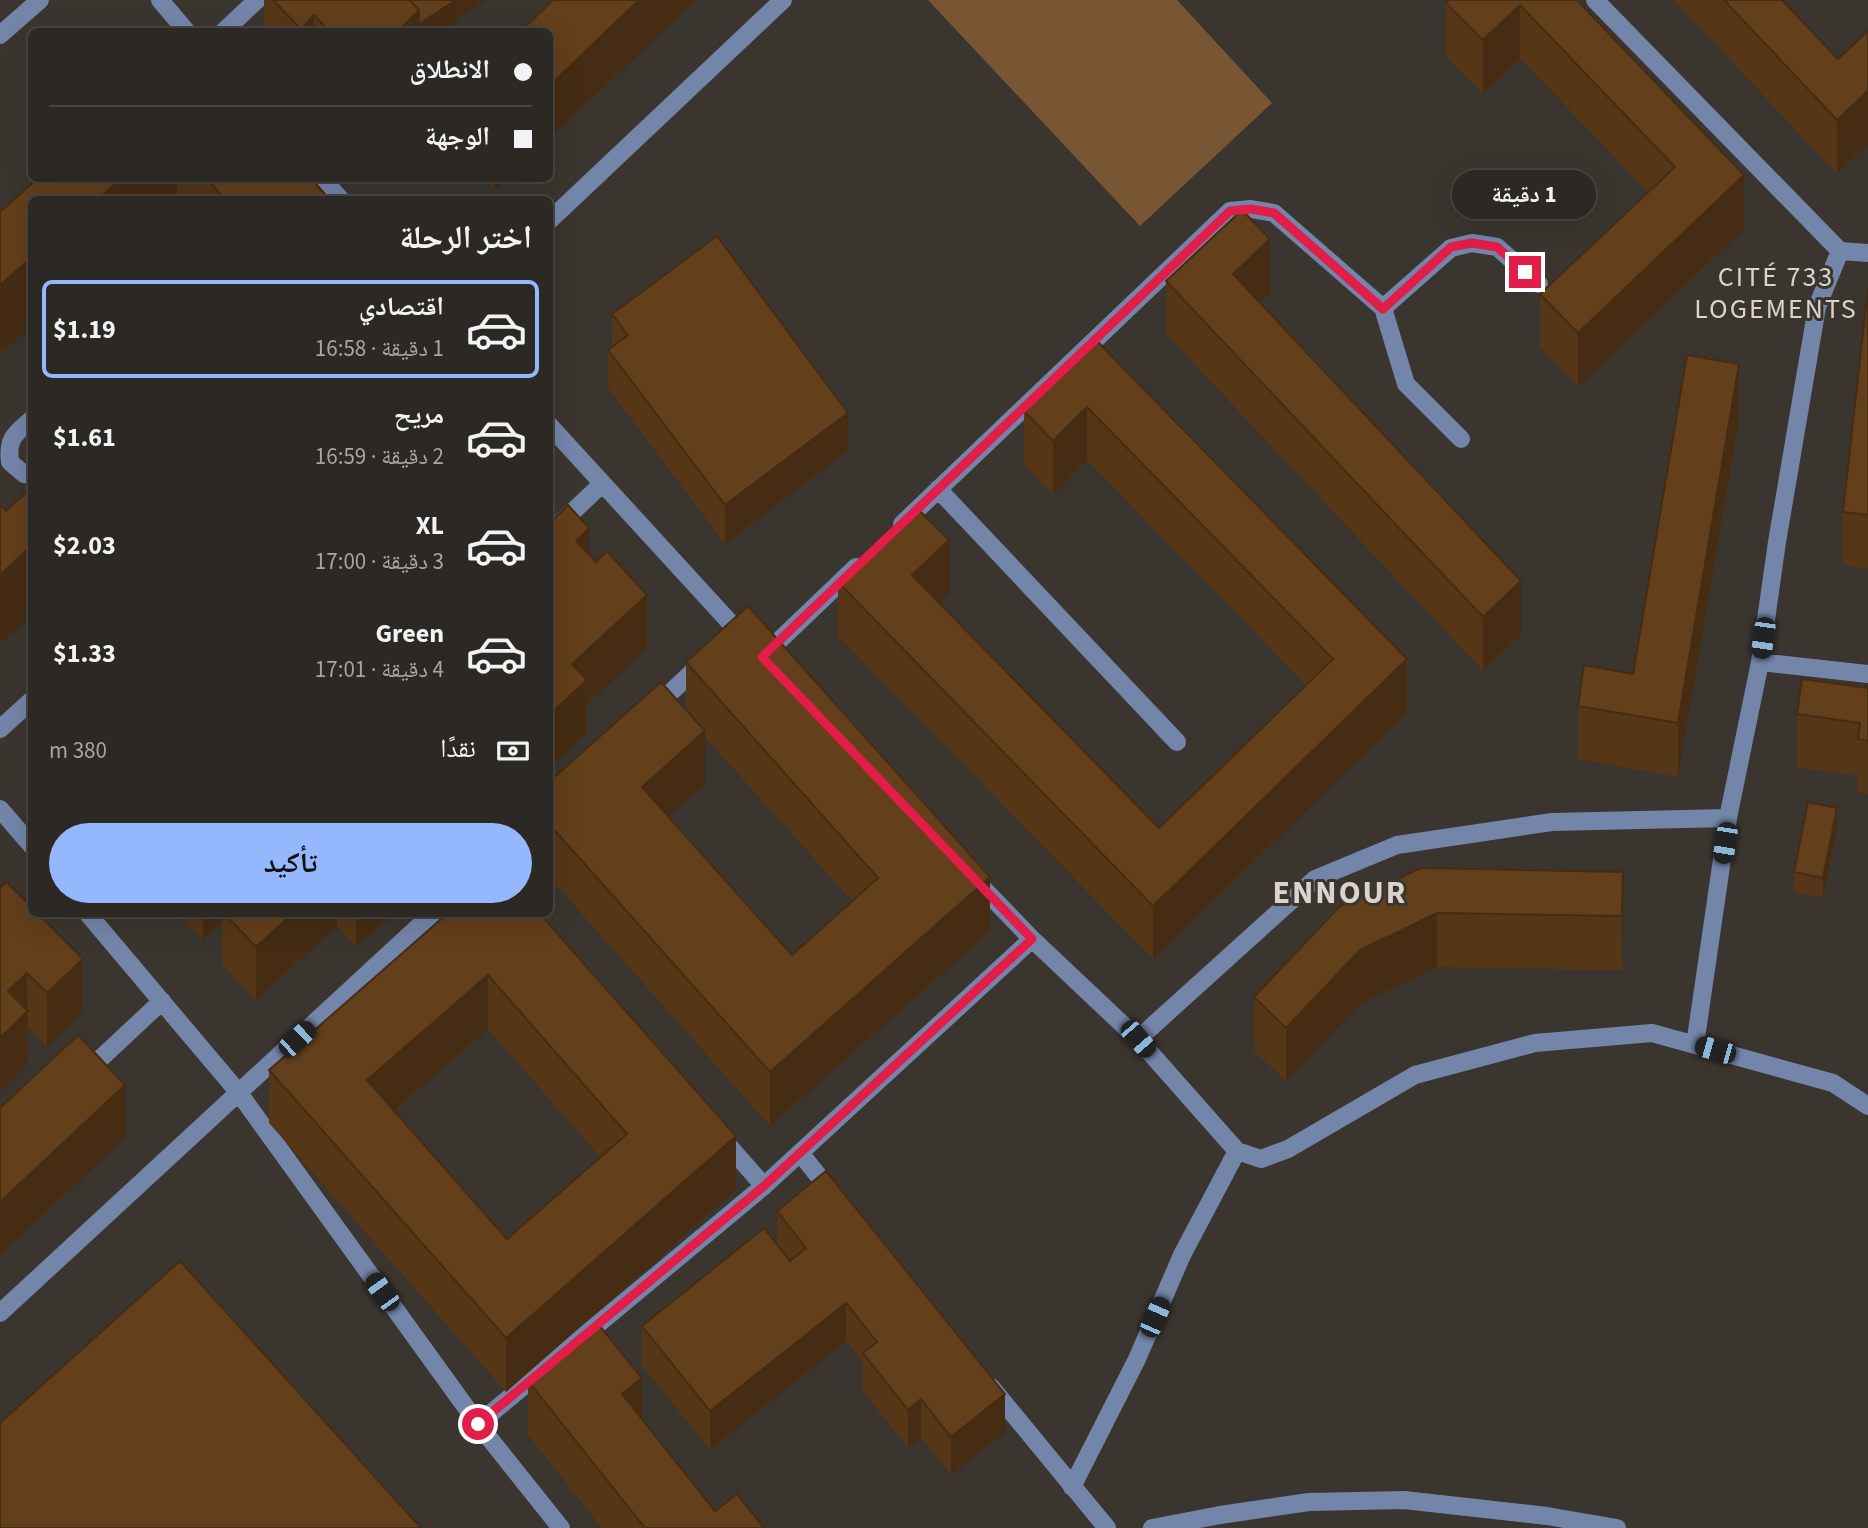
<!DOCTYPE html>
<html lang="ar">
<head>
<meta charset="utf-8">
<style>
	body { margin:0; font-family:"Source Sans 3","Noto Naskh Arabic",sans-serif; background:#383430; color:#f1f3f6; direction:rtl; height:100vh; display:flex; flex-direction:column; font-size:26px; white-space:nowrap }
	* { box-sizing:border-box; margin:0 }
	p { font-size:23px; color:#a6a6a6 }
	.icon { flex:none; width:38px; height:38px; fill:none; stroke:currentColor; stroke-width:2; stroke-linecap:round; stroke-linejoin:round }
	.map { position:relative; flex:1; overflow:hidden; direction:ltr }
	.sheet { position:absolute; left:28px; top:196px; width:525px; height:721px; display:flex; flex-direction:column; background:#2c2823; border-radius:10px; box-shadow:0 7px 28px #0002,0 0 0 2px #484441; direction:rtl }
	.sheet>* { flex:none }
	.guide { position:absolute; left:28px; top:28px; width:525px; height:154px; border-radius:10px; box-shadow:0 7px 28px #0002,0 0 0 2px #484441; direction:rtl; display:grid; align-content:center; height:154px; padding:0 21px; background:#2c2823 }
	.end { position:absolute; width:32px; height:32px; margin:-16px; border:9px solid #e11d48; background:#fff; box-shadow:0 0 0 4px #fff }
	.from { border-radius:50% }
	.bubble { position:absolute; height:49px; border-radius:24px; background:#2c2823; box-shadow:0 7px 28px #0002,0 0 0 2px #484441; font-size:23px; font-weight:700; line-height:49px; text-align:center; direction:rtl }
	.car { position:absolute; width:21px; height:42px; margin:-21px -10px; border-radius:9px; box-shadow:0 0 5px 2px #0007; background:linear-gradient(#222 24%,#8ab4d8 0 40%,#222 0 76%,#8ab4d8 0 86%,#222 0) }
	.guide b { display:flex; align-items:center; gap:24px; height:66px; font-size:26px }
	.guide b+b { border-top:2px solid #484441 }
	.guide i { width:18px; height:18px; background:#f1f3f6 }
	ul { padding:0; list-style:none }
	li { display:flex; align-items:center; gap:21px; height:98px; margin:0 14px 10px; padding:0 7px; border:4px solid transparent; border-radius:10px }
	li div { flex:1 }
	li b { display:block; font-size:26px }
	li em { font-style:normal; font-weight:700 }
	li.active { border-color:#95b7fd }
	li>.icon { width:63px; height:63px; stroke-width:1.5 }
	h2 { padding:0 21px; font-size:32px; line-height:84px }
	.pay { display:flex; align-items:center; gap:18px; height:77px; padding:0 21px; font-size:26px }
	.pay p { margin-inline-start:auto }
	.action { display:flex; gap:14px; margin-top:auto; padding:14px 21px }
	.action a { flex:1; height:80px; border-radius:42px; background:#95b7fd; color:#111; font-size:28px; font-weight:700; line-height:80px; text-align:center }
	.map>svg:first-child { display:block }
	.pitch { fill:#795633 }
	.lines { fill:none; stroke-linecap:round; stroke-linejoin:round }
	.minor { stroke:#7385a9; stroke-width:18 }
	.wall { fill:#553617; fill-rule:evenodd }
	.shaded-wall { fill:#452c13 }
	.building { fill:#633f1b; stroke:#452c13; stroke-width:2; fill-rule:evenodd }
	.route { stroke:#e11d48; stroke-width:9 }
	.labels { text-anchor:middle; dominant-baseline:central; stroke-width:6; stroke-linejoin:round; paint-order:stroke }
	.quarter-label { font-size:28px; letter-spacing:2px; fill:#dbd3cd; stroke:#3b352f }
	.district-label { font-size:32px; font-weight:bold; letter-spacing:2px; fill:#dbd3cd; stroke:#3b352f }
</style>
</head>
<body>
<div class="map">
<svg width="1868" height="1528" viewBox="0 0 1868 1528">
	<rect width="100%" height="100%" fill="#3b352f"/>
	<path class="pitch" d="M928,0H1177L1272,103L1140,226Z"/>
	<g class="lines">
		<path class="minor" d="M160,0L187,32
			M1595,0L1840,251L1868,253
			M223,32L257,0
			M0,35L40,0
			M322,178L341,200
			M550,220L783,0
			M1383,308L1406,384L1461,439
			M32,419C15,434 7,438 10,462L24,474L32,475
			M550,426L746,640
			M938,489L1177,742
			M902,524L1230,211L1251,209L1274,213L1383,308L1451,248L1472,243L1497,247L1539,284
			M550,533L602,484
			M762,657L856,567
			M1760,662L1868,674
			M653,709L704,661
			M0,729L32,700
			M0,809L32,846
			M973,878L1032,939L1138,1039L1237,1151L1261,1159L1288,1149L1415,1075L1535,1043L1652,1033L1833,1083L1868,1106
			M88,914L239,1093L478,1424L561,1528
			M1138,1039L1315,879L1397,845L1552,822L1728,818
			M1695,1045L1728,818L1760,662L1777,542L1817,307L1840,251
			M83,1075L162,1001
			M720,1136L764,1186
			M800,1153L834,1195
			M0,1313L432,914
			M991,1387L1107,1528
			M478,1424L764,1186L1032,939
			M1072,1487L1137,1359L1182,1255L1237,1151
			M1152,1528L1220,1515L1309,1502L1404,1500L1547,1516L1617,1528"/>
	</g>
	<path class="wall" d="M264,0H486L439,32H264Z
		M1577,0L1744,229L1578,387L1540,347V294L1648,192L1520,58L1483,94L1446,56V3Z
		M1674,0H1782L1838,59L1837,174Z
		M38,178H311L330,200H178L177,198L176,200H32V326L0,354V212Z
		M484,178H507L495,190Z
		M1166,281L1270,293L1259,302L1521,635L1483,671L1166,334Z
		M1868,288V569L1843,565V512Z
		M612,314L848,451L725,544L608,388V350L612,347Z
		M1097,341L1407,713L1153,959L838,636V582L949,593L939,602L1159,828L1306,685L1087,460L1053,495L1024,465V411Z
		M1739,417L1678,777L1578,759V706L1633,674Z
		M686,662L990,931L770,1126L550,878V781L686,710ZM705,737L852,901L792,955L669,816L705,784Z
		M1868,688V794L1858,793V776L1797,768V714Z
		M1837,828L1823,898L1794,892V872Z
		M1623,872L1622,970L1437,967L1360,1004L1286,1081L1254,1051V997L1340,906Z
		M0,888L83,1012L47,1047L28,1027V1064Z
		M178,914H392L356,947L337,926L256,1000L222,964V921L203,940Z
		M447,914L736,1190L506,1392L269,1123V1070ZM488,1029L600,1157L507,1239L394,1111Z
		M777,1211L1005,1432L951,1475L921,1437L908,1448L863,1391V1363L846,1341L710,1450L642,1365V1326L777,1244Z
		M528,1381L642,1419L715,1511L764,1528H602L528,1435Z"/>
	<path class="shaded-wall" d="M456,0H486L439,32H397L419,10Z
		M639,0H696L550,138V85Z
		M1520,5V58L1483,94V40Z
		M314,15V32H301V29Z
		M1868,91V144L1837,174V120Z
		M1744,175V229L1578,387V333Z
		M121,178H177V198L176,200H97Z
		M495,178H507L495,190Z
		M1270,239V293L1233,327V274Z
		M32,257V326L0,354V285Z
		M1739,364V417L1678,777V723Z
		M1087,407V460L1053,495V441Z
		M848,413V451L725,544V505Z
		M589,528V582L576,541Z
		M949,540V593L912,628V575Z
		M32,545V615L0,644V575Z
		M1521,581V635L1483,671V617Z
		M647,595V648L587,704V733L550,768V714L572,664Z
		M1407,659V713L1153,959V906Z
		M705,731V784L642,840V787Z
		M1837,808V828L1823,898V878Z
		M1623,872V925L1622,970V916Z
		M990,877V931L770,1126V1072Z
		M1437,913V967L1360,1004L1286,1081V1028L1360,950Z
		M203,914H222V921L203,940Z
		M292,914H337V926L256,1000V947Z
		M356,914H392L356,947Z
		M83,959V1012L47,1047V993Z
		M27,973L28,1064L0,1092V1038L8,991Z
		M488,975V1029L367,1134V1080Z
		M125,1085V1138L0,1255V1202Z
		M736,1136V1190L506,1392V1338Z
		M846,1303V1341L710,1450V1411Z
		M642,1378V1432L622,1394Z
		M1005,1394V1432L951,1475V1437Z
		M921,1399V1437L908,1448V1410Z"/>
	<path class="building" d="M273,0H409L419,10L397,32H330L314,15L301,29Z
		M409,0H456L419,24V10Z
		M553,0H639L550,85V32H520Z
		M1449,0H1577L1744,175L1578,333L1540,294L1675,167L1520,5L1483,40L1446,3Z
		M1724,0H1782L1838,59L1868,31V91L1837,120Z
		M38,178H121L97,200H32V257L0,285V212Z
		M215,178H311L330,200H225L210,182Z
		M1242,210L1270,239L1233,274L1521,581L1483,617L1166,281Z
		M717,236L848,413L725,505L608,350L628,335L612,314Z
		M1868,288V515L1843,512Z
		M1097,341L1407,659L1153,906L838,582L916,507L949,540L912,575L1159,828L1333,659L1087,407L1053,441L1024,411Z
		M1687,355L1739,364L1678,723L1578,706L1584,665L1633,674Z
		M32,487V545L0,575V505L6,511Z
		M568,505L589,528L576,541L596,562L607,551L647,595L572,664L587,680L550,714V523Z
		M748,606L990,877L770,1072L550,825V781L661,682L705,731L642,787L792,955L878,878L686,662Z
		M1802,679L1868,688V741L1858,739L1860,723L1797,714Z
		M1808,802L1837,808L1823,878L1794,872Z
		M1421,868L1623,872L1622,916L1437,913L1360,950L1286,1028L1254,997L1340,906Z
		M6,882L32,907V914H38L83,959L47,993L27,973L8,991L28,1011L0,1038V888Z
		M225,914H292L256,947Z
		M447,914H540L736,1136L506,1338L269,1070ZM488,975L627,1134L507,1239L367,1080Z
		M78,1035L125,1085L0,1202V1108Z
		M826,1171L1005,1394L951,1437L921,1399L908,1410L863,1353L877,1342L846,1303L710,1411L642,1326L764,1228L790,1261L806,1248L777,1211Z
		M180,1261L421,1528H0V1423Z
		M599,1325L642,1378L622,1394L715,1511L737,1494L764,1528H645L528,1381Z"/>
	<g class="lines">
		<path class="route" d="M478,1424L764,1186L1032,939L762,657L1230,211L1251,209L1274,213L1383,309L1451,247L1472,243L1497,247L1525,272"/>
	</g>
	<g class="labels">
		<g class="quarter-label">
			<text x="1776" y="277">CITÉ 733<tspan x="1776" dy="32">LOGEMENTS</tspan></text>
		</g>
		<g class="district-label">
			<text x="1340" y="893">ENNOUR</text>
		</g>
	</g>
</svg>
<i class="end from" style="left:478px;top:1424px"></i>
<i class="end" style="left:1525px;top:272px"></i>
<div class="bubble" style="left:1452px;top:170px;width:144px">1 دقيقة</div>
<i class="car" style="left:1763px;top:638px;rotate:188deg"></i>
<i class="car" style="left:1725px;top:843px;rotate:189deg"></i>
<i class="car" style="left:297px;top:1039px;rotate:47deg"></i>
<i class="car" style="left:1138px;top:1039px;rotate:139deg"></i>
<i class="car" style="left:1715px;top:1050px;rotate:286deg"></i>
<i class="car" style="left:382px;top:1292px;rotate:324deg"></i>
<i class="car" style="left:1155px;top:1317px;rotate:24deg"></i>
<div class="guide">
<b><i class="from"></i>الانطلاق</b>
<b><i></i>الوجهة</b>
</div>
<section class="sheet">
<h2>اختر الرحلة</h2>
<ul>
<li class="active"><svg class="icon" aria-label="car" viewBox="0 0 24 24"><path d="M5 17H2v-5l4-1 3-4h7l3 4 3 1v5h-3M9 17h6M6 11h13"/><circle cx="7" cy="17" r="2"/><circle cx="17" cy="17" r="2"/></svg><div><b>اقتصادي</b><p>1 دقيقة · 16:58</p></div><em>$1.19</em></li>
<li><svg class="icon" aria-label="car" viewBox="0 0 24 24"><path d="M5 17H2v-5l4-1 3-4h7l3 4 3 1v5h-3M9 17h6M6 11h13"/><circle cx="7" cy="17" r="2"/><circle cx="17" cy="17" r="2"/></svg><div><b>مريح</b><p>2 دقيقة · 16:59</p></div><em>$1.61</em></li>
<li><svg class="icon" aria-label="car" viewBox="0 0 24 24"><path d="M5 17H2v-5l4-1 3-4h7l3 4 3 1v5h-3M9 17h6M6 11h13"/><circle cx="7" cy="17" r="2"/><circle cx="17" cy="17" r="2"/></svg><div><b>XL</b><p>3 دقيقة · 17:00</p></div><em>$2.03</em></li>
<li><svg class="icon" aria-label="car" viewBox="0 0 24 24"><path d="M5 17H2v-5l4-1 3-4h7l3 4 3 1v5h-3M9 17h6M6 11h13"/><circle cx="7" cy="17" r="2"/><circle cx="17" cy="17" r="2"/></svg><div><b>Green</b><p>4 دقيقة · 17:01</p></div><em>$1.33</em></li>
</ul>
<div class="pay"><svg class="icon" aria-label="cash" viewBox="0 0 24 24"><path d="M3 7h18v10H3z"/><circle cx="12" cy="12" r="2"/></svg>نقدًا<p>380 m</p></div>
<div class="action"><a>تأكيد</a></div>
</section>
</div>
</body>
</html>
